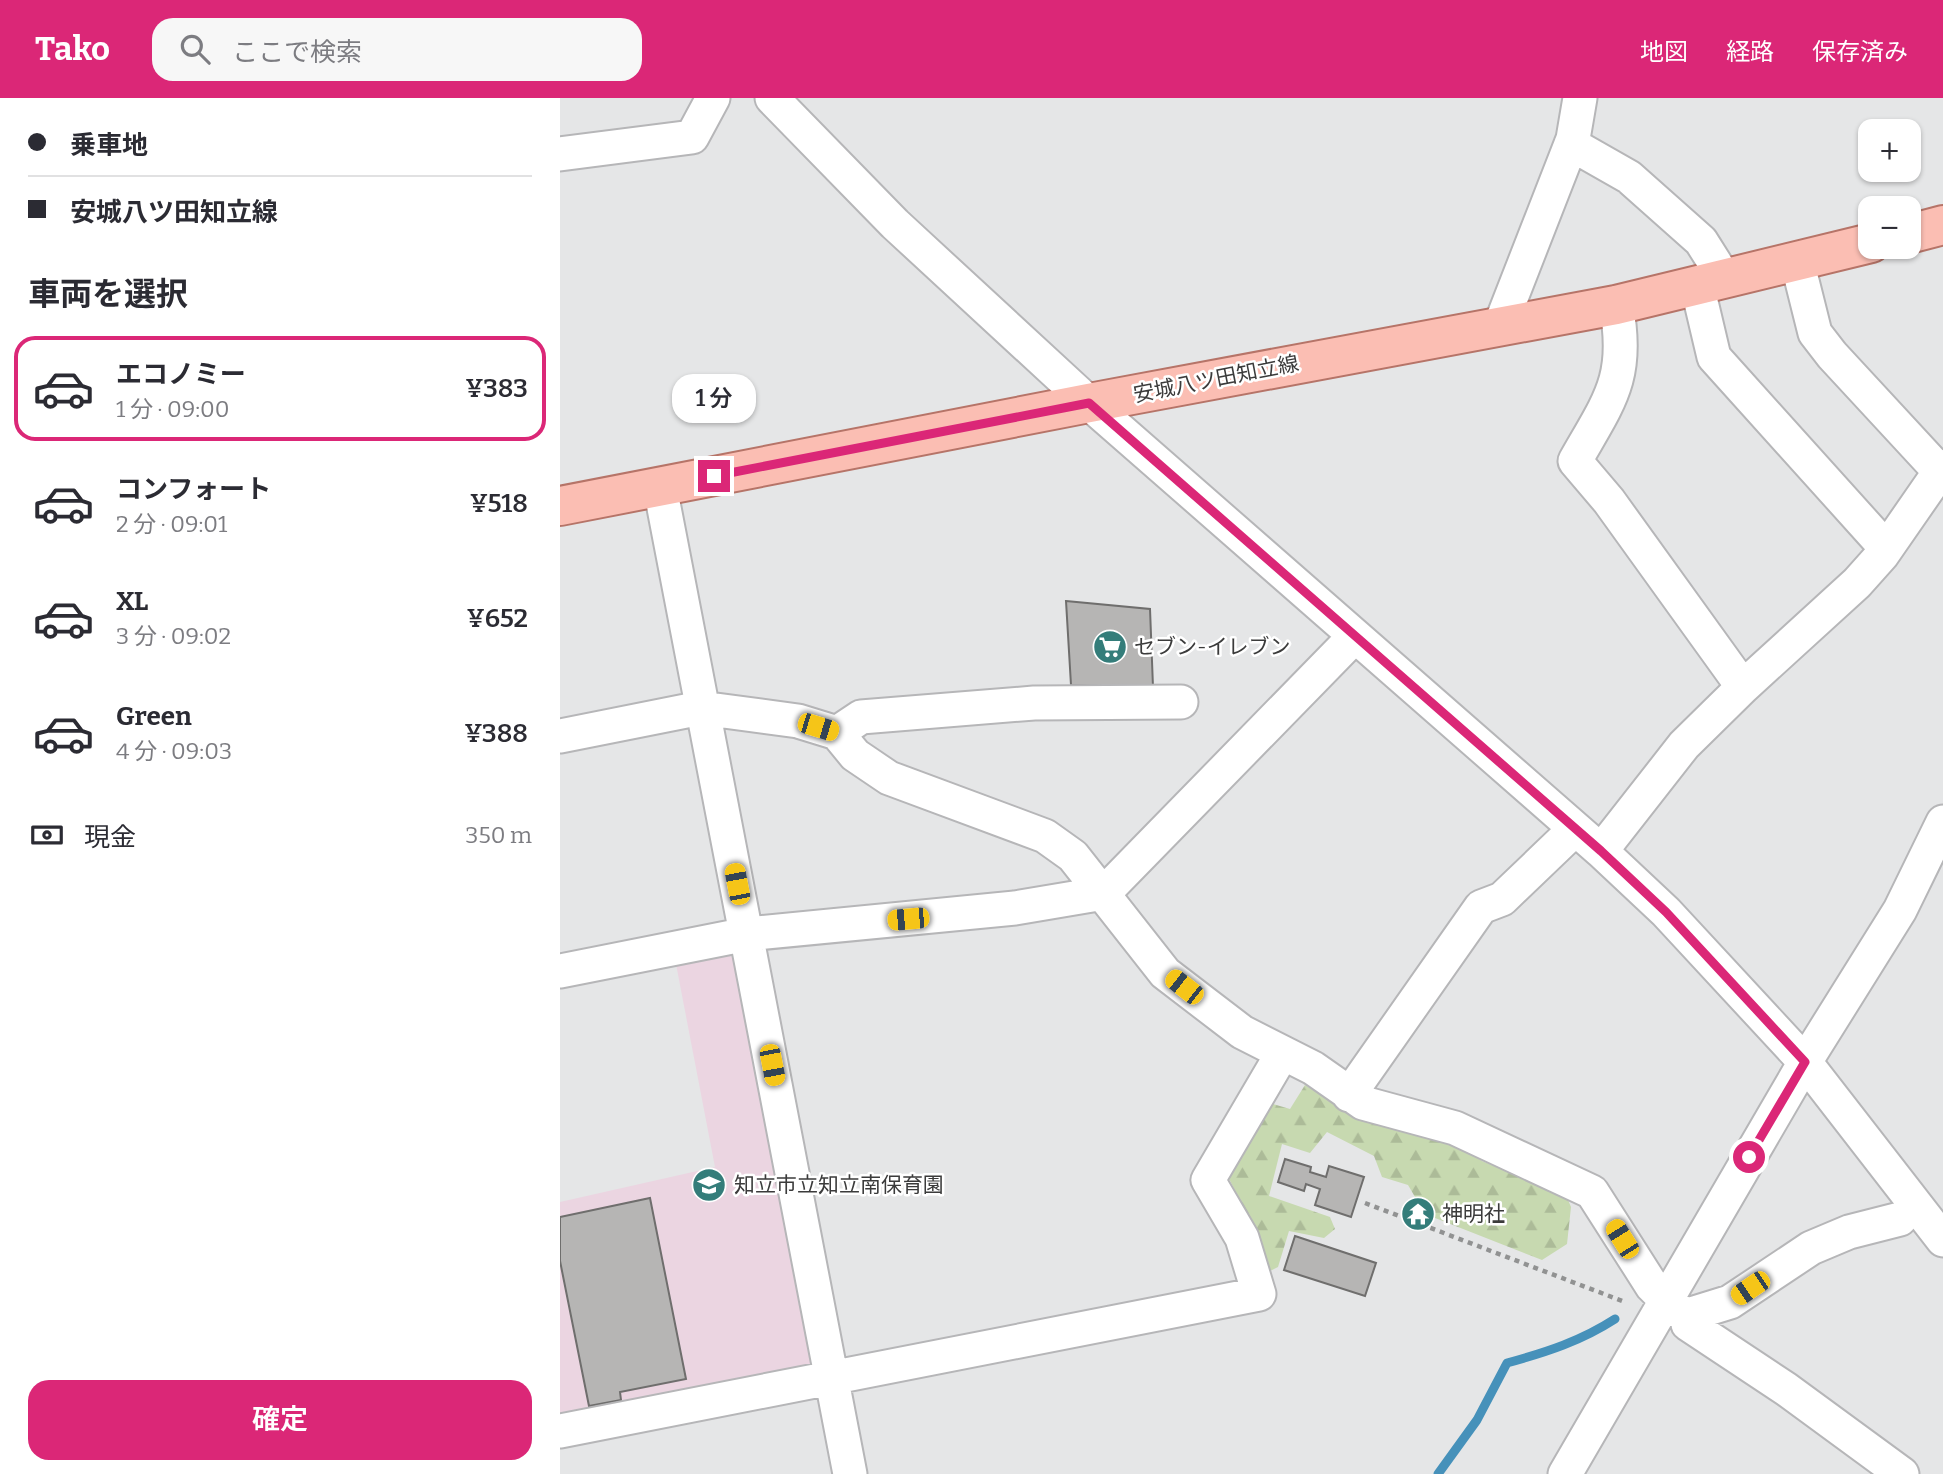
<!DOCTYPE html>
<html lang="ja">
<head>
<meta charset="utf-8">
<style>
	body { margin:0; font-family:Bitter,"Noto Sans JP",serif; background:#f7f7f7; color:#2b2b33; height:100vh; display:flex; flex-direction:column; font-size:26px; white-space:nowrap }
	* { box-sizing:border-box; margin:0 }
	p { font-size:23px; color:#7c7c81 }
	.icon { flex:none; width:38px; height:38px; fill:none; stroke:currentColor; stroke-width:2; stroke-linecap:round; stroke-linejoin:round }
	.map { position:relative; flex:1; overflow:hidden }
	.sheet { display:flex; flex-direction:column; background:#fff; width:560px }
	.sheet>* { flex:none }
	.hud { display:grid; align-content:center; height:154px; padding:0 28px; background:#fff }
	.tools { position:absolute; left:1298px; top:21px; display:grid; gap:14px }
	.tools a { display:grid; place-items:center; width:63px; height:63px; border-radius:14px; background:#fff; box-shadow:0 2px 5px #0004; font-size:35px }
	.end { position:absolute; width:32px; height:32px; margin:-16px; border:9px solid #db2777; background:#fff; box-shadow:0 0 0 4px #fff }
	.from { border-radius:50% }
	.bubble { position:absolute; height:49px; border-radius:21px; background:#fff; box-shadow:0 2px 5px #0004; font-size:23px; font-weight:600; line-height:49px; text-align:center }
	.car { position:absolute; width:21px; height:42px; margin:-21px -10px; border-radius:9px; box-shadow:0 0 5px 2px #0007; background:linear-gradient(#f5c518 24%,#345 0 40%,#f5c518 0 76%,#345 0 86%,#f5c518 0) }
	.hud b { display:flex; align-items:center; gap:24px; height:66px; font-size:26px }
	.hud b+b { border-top:2px solid #e1e1e2 }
	.hud i { width:18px; height:18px; background:#2b2b33 }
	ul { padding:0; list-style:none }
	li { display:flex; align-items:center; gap:21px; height:105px; margin:0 14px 10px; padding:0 14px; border:4px solid transparent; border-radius:21px }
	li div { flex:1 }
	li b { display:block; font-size:26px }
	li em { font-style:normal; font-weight:600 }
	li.current { border-color:#db2777 }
	li>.icon { width:63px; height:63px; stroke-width:1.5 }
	h2 { padding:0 28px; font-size:32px; line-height:84px }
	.pay { display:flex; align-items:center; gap:18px; height:77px; padding:0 28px; font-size:26px }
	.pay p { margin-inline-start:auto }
	.primary-button { display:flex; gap:14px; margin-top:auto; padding:14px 28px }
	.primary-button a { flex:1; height:80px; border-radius:21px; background:#db2777; color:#fff; font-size:28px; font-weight:600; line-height:80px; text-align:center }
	header { display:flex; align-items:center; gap:42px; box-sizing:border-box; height:98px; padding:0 35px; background:#db2777; color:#fff }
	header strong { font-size:33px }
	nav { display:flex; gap:38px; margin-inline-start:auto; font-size:24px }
	.search { width:490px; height:63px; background:#f7f7f7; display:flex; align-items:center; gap:18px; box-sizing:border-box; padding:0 24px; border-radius:21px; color:#7c7c81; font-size:26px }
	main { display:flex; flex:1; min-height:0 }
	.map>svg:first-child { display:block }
	.education { fill:#ebd5e1 }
	.forest { fill:url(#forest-firs) }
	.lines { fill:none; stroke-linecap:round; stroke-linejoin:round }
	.stream { stroke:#4691ba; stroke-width:9 }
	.building { fill:#b6b5b4; stroke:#6f6e6d; stroke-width:2 }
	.minor-casing { stroke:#b6b6b8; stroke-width:37 }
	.major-casing { stroke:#b67468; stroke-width:42 }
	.path { stroke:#919292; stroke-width:4.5; stroke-dasharray:5 5; stroke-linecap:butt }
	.minor { stroke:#fff; stroke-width:33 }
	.major { stroke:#fbbeb3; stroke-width:38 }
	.route { stroke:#db2777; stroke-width:9 }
	.labels { text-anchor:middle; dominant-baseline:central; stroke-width:5; stroke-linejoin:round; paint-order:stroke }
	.street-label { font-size:21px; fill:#3b3b3b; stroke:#fff }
	.poi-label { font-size:21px; fill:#3b3b3b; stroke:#fff; text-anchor:start }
</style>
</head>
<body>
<header>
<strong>Tako</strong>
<div class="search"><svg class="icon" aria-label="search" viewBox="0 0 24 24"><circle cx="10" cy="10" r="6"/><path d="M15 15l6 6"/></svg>ここで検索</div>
<nav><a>地図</a><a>経路</a><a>保存済み</a></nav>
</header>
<main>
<section class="sheet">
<div class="hud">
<b><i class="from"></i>乗車地</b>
<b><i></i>安城八ツ田知立線</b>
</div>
<h2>車両を選択</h2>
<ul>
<li class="current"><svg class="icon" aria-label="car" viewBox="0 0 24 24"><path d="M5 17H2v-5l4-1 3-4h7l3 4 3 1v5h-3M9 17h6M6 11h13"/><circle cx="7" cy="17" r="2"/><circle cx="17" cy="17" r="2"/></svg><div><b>エコノミー</b><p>1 分 · 09:00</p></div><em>¥383</em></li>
<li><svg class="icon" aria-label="car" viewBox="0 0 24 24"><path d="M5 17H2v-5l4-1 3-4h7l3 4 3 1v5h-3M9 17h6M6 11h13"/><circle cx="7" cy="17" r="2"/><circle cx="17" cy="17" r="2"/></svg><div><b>コンフォート</b><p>2 分 · 09:01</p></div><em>¥518</em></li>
<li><svg class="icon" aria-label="car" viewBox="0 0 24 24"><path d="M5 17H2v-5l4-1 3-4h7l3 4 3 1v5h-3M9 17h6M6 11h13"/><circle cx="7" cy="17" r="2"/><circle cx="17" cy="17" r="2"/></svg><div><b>XL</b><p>3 分 · 09:02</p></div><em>¥652</em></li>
<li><svg class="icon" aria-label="car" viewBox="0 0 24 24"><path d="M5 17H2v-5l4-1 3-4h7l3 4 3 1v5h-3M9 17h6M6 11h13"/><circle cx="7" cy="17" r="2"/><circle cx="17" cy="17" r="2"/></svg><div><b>Green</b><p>4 分 · 09:03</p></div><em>¥388</em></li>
</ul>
<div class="pay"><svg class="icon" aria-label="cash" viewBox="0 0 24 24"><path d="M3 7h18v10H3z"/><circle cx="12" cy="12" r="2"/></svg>現金<p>350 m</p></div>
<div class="primary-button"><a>確定</a></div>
</section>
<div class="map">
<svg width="1383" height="1376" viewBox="0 0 1383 1376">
	<defs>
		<pattern id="forest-firs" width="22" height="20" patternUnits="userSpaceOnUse" patternTransform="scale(1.75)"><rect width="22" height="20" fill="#c7d9b0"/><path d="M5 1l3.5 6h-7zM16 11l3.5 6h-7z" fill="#acbb98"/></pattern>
	</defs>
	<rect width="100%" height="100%" fill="#e5e6e7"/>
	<path class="education" d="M163,852L175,862L255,1258L249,1268L0,1320V1104L155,1069L116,866Z"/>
	<path class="forest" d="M745,987L797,1019L889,1042L922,1063L1006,1097L1011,1109L1007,1146L982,1162L865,1116L848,1087L822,1079L814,1058L767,1034L750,1055L722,1046L709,1098L770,1119L775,1131L764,1140L729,1133L718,1169L710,1173L695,1130L668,1079L713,1006L730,1011Z"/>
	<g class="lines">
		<path class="stream" d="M878,1376L917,1322L947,1265C987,1254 1021,1243 1055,1221"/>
	</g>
	<path class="building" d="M506,503L590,511L593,589L511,587Z
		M725,1061L751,1069L750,1074L766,1079L769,1068L804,1079L791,1119L755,1107L760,1091L746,1086L744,1093L718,1084Z
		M90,1100L126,1281L60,1294L61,1302L29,1308L0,1163V1119Z
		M735,1138L816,1165L805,1198L724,1172Z"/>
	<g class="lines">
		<g class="minor-casing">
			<path id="minor" d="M212,0L335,126L529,305L1041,753L1106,814L1245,964L1383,1142
				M1011,46L1069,79L1141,143L1165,181
				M0,56L132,39L153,0
				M1237,163L1255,235L1272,257L1383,377
				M1137,187L1154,259L1326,450
				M1056,207C1070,280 1049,303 1015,363L1049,403L1183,589
				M940,228L1013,41L1020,0
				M100,389L290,1376
				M277,635L301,619L474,605L621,604
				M0,638L141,610L238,623L277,635L295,657L329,680L485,738L513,758L605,875L682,934L753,970L803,1005L895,1030L1032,1094L1092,1188L1107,1203
				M1041,753L1124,647L1183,589L1297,485L1322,457L1383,369
				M0,873L187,836L455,810L544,795L794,539
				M789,997L921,809L942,801L1014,732
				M1110,1209L1128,1217L1170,1204L1251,1150L1289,1134L1340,1121
				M1128,1217V1226L1226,1291L1342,1376
				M0,1333L699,1196L682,1140L648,1082L722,956
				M1005,1376L1245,964L1340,812L1383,724"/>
		</g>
		<g class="major-casing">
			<path id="major" d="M1349,136L1383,127
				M0,408L529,305L1056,207L1311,145"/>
		</g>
		<path class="path" d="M805,1105L1065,1204"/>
		<use href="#minor" class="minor"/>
		<use href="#major" class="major"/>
	</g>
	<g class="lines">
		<path class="route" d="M154,378L529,305L1041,753L1106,814L1245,964L1189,1059"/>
	</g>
	<defs>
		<g id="supermarket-disc" transform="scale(1.75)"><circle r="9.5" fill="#347d7a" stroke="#fff"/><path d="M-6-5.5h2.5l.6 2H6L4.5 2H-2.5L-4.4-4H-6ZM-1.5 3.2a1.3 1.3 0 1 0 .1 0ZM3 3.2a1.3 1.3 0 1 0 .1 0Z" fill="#fff"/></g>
		<g id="school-disc" transform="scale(1.75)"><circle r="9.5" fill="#347d7a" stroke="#fff"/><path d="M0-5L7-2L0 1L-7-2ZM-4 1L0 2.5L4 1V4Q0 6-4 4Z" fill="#fff"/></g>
		<g id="temple-disc" transform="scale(1.75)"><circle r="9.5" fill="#347d7a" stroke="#fff"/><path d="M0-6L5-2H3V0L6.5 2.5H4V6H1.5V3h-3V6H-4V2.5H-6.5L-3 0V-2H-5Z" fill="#fff"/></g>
	</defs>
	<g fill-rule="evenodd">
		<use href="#supermarket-disc" x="550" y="549"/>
		<use href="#school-disc" x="149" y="1087"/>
		<use href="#temple-disc" x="858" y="1116"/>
	</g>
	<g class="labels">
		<g class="street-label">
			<text transform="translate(656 281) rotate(-11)">安城八ツ田知立線</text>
		</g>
		<g class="poi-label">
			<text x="574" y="549">セブン-イレブン</text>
			<text x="174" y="1087">知立市立知立南保育園</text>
			<text x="882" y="1116">神明社</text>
		</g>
	</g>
</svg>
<div class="tools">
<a>+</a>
<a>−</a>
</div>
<i class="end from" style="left:1189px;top:1059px"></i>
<i class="end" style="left:154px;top:378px"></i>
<div class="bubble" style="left:112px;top:276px;width:84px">1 分</div>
<i class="car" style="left:258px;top:629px;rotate:107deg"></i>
<i class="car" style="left:177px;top:786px;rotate:349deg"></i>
<i class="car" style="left:348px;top:821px;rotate:265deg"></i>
<i class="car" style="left:624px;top:889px;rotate:308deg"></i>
<i class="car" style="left:212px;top:967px;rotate:169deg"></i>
<i class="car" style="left:1062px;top:1141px;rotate:328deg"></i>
<i class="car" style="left:1190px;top:1190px;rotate:236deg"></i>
</div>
</main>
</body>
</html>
